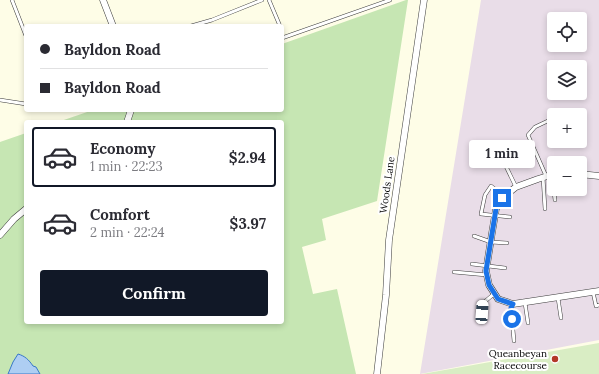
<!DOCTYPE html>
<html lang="en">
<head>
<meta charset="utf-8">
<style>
	body { margin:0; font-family:Lora,serif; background:#f2f2f3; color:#2b2b33; height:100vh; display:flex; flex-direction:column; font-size:15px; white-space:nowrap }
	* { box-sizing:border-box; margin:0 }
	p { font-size:13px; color:#7c7c81 }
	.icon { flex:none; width:22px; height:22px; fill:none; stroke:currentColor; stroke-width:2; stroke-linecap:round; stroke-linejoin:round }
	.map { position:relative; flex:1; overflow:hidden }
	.side { position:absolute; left:24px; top:120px; width:260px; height:204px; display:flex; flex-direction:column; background:#fff; border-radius:4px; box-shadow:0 2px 6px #0003 }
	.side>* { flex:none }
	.banner { position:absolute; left:24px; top:24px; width:260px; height:88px; border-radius:4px; box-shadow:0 2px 6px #0003; display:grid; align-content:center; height:88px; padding:0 16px; background:#fff }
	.fabs { position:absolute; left:547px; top:12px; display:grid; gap:8px }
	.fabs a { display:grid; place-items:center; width:40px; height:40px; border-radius:4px; background:#fff; box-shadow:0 2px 6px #0003; font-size:20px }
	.end { position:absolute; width:18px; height:18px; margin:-9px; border:5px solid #1a73e8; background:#fff; box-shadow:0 0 0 2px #fff }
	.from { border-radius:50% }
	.bubble { position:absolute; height:28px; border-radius:4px; background:#fff; box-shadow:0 2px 6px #0003; font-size:13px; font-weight:700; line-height:28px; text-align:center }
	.car { position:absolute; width:12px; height:24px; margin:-12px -6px; border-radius:5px; box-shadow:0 0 3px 1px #0007; background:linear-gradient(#fff 24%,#345 0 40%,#fff 0 76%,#345 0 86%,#fff 0) }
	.banner b { display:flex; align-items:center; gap:14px; height:38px; font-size:15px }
	.banner b+b { border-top:1px solid #e1e1e2 }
	.banner i { width:10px; height:10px; background:#2b2b33 }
	ul { padding:7px 0 0; list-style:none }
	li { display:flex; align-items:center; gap:12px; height:60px; margin:0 8px 6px; padding:0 8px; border:2px solid transparent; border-radius:4px }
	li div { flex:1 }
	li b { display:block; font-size:15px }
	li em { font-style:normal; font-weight:700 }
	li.current { border-color:#111827 }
	li>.icon { width:36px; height:36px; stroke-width:1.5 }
	.action { display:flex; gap:8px; margin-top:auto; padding:8px 16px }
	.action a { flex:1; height:46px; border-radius:4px; background:#111827; color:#fff; font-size:16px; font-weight:700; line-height:46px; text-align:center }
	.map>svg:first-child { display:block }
	.industrial { fill:#e9dde8; fill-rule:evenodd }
	.green { fill:#c6e6b3 }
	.pitch { fill:#d9edc4 }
	.water { fill:#aecef3; stroke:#3878c7 }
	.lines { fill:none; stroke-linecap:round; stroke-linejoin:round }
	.service-casing { stroke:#3c3c3c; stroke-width:4 }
	.minor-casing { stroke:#3c3c3c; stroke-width:7 }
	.service { stroke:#fff; stroke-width:3 }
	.minor { stroke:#fff; stroke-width:6 }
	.route { stroke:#1a73e8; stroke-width:5 }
	.poi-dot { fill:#b33728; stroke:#fff; stroke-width:1.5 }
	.labels { text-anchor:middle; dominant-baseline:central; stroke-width:4; stroke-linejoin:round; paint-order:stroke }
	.street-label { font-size:10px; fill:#090909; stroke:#fff }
	.poi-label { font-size:10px; fill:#090909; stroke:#fff; text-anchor:end }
</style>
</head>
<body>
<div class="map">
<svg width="599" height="374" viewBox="0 0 599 374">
	<rect width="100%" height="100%" fill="#fefde7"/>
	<path class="industrial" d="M481,0H599V340L420,374ZM554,19H580V45H554ZM554,67H580V93H554ZM554,115H580V141H554ZM554,163H580V189H554Z"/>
	<path class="green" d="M406,0H408L377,201L322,219L326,240L302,247L313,294L337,289L356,374H0V142L26,133V322H282V122H58L93,110H282V44Z"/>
	<path class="pitch" d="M599,343V374H422Z"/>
	<path class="water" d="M18,354C25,356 29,360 33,366L36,367L40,374H8L13,362Z"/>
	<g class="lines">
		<g class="service-casing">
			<path id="service" d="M12,0L26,36
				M269,0L280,26
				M191,26L212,20L262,0
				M282,38L390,0
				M0,100L26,104
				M559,115L561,114
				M499,152L516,187
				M552,175L555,200
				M546,176L528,135L535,127L554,118
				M543,177L545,209
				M504,196L491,186L485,195L481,214L510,217
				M474,236L491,242L507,243
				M472,264L505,268
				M454,272L487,275
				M593,292L596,306L599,305
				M558,298L561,318
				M525,303L528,323
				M513,304L511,308L514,341
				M482,312L483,303L494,294"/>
		</g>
		<g class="minor-casing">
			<path id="minor" d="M103,0L113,26
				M127,122L131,110
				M554,174L538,179L516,187L502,198L496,209L492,233L486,271L489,285L498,299L513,304L599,291
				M580,174L599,176
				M0,235L14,219L26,209
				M377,374L386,295L389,240L424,0"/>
		</g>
		<use href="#service" class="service"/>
		<use href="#minor" class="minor"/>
	</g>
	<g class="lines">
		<path class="route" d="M502,198L496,209L486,271L489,285L498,299L513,304L511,308L512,319"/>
	</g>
	<circle class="poi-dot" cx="555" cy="359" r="4"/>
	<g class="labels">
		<g class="street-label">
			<text transform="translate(387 185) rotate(-82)">Woods Lane</text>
		</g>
		<g class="poi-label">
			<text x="547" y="353">Queanbeyan<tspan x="547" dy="12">Racecourse</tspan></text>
		</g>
	</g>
</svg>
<div class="fabs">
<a><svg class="icon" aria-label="locate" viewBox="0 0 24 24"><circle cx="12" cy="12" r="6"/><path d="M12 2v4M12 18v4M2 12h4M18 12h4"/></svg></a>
<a><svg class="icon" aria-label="layers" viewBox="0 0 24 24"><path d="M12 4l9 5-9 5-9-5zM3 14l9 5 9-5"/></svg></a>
<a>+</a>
<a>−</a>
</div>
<i class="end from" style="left:512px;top:319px"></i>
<i class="end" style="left:502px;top:198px"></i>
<div class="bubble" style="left:469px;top:140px;width:66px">1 min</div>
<i class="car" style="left:482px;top:312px;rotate:4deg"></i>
<div class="banner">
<b><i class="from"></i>Bayldon Road</b>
<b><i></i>Bayldon Road</b>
</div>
<section class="side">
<ul>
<li class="current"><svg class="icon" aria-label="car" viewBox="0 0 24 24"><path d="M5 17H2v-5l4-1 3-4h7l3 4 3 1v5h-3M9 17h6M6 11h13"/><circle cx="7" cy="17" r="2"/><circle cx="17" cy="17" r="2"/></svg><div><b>Economy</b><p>1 min · 22:23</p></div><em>$2.94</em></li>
<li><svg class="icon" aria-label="car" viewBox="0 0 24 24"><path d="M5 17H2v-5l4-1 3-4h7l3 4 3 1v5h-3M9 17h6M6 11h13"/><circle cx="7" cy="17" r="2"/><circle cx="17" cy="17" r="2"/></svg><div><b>Comfort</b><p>2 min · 22:24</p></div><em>$3.97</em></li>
</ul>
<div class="action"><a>Confirm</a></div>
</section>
</div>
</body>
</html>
